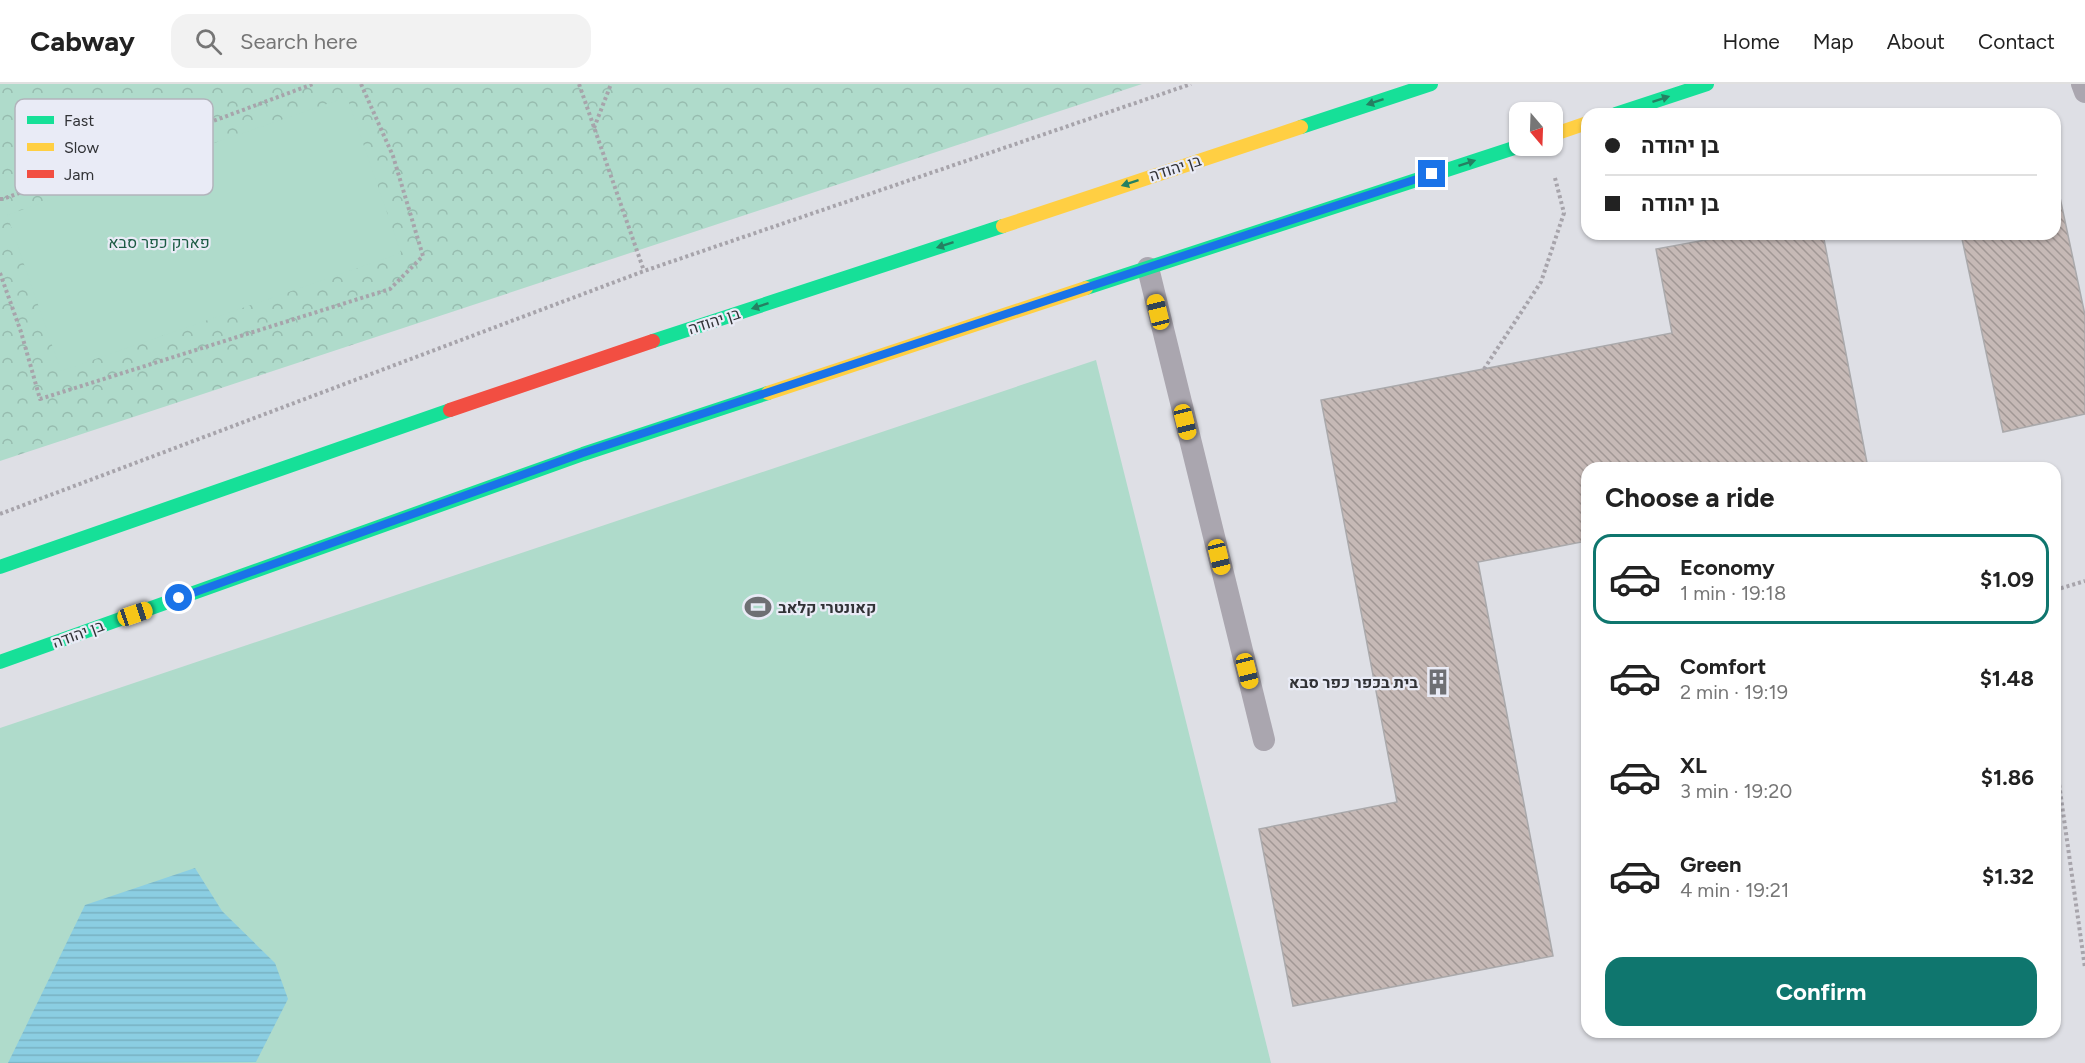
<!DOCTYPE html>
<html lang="en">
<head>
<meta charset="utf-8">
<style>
	body { margin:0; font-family:Figtree,Heebo,sans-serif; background:#f2f2f2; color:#222; height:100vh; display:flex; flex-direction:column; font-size:22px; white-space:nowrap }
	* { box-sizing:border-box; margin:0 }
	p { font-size:20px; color:#767676 }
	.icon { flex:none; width:33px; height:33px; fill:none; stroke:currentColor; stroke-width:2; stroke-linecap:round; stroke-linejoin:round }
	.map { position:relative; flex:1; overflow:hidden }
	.side { position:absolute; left:1581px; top:378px; width:480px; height:576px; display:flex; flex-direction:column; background:#fff; border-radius:18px; box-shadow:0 2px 4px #0004 }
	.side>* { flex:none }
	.guide { position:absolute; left:1581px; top:24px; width:480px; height:132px; border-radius:18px; box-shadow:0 2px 4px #0004; display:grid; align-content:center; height:132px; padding:0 24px; background:#fff }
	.needle { width:39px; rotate:161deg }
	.controls { position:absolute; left:1509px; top:18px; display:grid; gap:12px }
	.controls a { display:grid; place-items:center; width:54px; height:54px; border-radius:12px; background:#fff; box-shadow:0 2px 4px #0004; font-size:30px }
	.end { position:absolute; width:27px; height:27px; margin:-14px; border:8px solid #1a73e8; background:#fff; box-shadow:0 0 0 3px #fff }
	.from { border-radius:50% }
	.car { position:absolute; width:18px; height:36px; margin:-18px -9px; border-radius:8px; box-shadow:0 0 4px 2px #0007; background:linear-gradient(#f5c518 24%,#345 0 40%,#f5c518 0 76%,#345 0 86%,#f5c518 0) }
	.guide b { display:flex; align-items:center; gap:21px; height:57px; font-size:22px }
	.guide b+b { border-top:2px solid #e0e0e0 }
	.guide i { width:15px; height:15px; background:#222 }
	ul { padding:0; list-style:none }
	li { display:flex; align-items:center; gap:18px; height:90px; margin:0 12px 9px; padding:0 12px; border:3px solid transparent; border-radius:18px }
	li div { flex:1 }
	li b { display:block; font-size:22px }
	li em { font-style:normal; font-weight:700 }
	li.active { border-color:#0f766e }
	li>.icon { width:54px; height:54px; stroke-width:1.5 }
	h2 { padding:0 24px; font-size:27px; line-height:72px }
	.cta { display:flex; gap:12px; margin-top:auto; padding:12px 24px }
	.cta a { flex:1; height:69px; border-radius:18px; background:#0f766e; color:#fff; font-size:24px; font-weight:700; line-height:69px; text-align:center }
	header { display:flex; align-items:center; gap:36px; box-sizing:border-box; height:84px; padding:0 30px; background:#fff; border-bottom:2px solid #e0e0e0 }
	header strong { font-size:28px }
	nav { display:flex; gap:33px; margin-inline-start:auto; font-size:21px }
	.search { width:420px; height:54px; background:#f2f2f2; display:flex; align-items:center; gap:15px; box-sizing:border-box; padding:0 21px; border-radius:18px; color:#767676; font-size:22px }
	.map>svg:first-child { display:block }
	.park { fill:url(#park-crowns) }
	.garden { fill:#afdbcb }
	.water { fill:url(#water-rules) }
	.building { fill:url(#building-back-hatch); stroke:#aaa9ab; stroke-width:1.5 }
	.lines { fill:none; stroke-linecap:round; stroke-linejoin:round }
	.path { stroke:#a7a4ab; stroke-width:4; stroke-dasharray:3 3; stroke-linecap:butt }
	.lane { stroke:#aaa6af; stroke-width:22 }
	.fast { stroke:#16e098; stroke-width:14 }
	.slow { stroke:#ffcf43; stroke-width:14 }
	.jam { stroke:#f24e42; stroke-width:14 }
	.oneway { fill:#258062 }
	.route { stroke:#1a73e8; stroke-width:8 }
	.labels { text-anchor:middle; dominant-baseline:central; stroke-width:4.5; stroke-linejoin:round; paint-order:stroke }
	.street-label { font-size:16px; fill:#313236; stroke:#e9ebf6 }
	.park-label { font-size:16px; fill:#1b5b44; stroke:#e9ebf6 }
	.poi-label { font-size:16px; font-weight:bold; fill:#313236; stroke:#e9ebf6; text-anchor:start }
	.key { fill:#e9ebf6; stroke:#b2b4bc; stroke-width:1.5 }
	.key-label { font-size:16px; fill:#313236 }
</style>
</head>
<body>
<header>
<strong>Cabway</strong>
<div class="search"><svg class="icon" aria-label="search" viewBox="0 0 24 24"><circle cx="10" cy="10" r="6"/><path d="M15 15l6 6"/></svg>Search here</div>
<nav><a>Home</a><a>Map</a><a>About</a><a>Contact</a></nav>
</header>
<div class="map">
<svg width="2085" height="979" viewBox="0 0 2085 979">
	<defs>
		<pattern id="park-crowns" width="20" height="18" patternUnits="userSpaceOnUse" patternTransform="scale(1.5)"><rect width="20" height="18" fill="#afdbcb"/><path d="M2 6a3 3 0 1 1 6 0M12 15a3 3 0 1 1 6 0" fill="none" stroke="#97bcaf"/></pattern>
		<pattern id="water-rules" width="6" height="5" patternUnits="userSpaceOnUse" patternTransform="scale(1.5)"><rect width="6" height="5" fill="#8bcee2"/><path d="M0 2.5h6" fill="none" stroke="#78b1c2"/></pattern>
		<pattern id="building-back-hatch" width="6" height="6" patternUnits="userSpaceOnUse" patternTransform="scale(1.5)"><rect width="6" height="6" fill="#c6b9b6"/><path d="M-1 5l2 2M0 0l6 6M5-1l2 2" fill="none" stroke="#a19795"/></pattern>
	</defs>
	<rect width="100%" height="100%" fill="#dedfe5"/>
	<path class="park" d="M0,0H1142L0,377Z"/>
	<path class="garden" d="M347,13L401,169L61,287L7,131Z
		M1096,276L1271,979H0V644Z"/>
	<path class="water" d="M195,784L222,827L275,879L288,915L256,978L8,979L85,821Z"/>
	<path class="building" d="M2055,90L2085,231V330L2003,348L1961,150H2055Z
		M1738,150H1823L1868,384H1587V457L1478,478L1553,872L1293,922L1259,745L1397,718L1321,316L1672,249L1656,165Z"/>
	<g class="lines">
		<path class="path" d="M579,0L644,187
			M594,44L611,0
			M0,115H3L313,0
			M0,189L21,248L40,315L390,205L423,172L393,72L361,0
			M1484,285L1541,198L1564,129L1555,94
			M0,430L644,187L1191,0
			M2055,506L2085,497
			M2055,671L2085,884"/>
		<path class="lane" d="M2082,0L2085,8
			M1148,184L1264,656"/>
		<path class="fast" d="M1616,30L1707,0
			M1301,43L1431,0
			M1086,204L1520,62
			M653,257L1003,142
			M0,483L450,326
			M0,578L583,370L768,309"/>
		<path class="slow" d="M1552,51L1587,39
			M1003,142L1301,43
			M768,309L1086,204"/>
		<path class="jam" d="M450,326L653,257"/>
	</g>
	<defs><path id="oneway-solid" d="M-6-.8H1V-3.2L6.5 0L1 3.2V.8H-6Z" transform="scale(1.5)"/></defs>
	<g class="oneway">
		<use href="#oneway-solid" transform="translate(1661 15) rotate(-18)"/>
		<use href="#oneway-solid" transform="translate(1375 18) rotate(162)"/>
		<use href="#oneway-solid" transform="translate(1467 79) rotate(-18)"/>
		<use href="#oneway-solid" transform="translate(1130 99) rotate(162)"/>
		<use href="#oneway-solid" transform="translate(945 161) rotate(162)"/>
		<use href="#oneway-solid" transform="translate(760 222) rotate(162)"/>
	</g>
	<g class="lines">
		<path class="route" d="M179,514L583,369L1432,90"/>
	</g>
	<defs>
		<g id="stadium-bare" transform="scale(2.07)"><path d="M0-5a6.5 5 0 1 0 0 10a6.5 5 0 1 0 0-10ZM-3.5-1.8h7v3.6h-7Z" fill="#6e6f73" stroke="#e9ebf6" stroke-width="2.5" paint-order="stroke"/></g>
		<g id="building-bare" transform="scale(2.07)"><path d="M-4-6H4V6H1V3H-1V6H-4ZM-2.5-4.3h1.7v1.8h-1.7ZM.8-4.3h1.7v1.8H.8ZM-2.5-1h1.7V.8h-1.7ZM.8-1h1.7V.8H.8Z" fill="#6e6f73" stroke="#e9ebf6" stroke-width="2.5" paint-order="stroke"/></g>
	</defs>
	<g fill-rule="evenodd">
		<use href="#stadium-bare" x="758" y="523"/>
		<use href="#building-bare" x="1438" y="598"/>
	</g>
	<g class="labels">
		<g class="street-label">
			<text transform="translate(1175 84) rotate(-18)">בן יהודה</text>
			<text transform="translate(714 237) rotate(-18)">בן יהודה</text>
			<text transform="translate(78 550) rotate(-20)">בן יהודה</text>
		</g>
		<g class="park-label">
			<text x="159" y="158">פארק כפר סבא</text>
		</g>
		<g class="poi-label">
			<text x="778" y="523">קאונטרי קלאב</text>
			<text x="1418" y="598" text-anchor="end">בית בכפר כפר סבא</text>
		</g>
	</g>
	<rect x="15" y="15" width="198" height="96" rx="9" class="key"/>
	<rect x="27" y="32" width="27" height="8" fill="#16e098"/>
	<rect x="27" y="59" width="27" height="8" fill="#ffcf43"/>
	<rect x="27" y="86" width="27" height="8" fill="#f24e42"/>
	<g class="key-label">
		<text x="64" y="42">Fast</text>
		<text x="64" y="69">Slow</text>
		<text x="64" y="96">Jam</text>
	</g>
</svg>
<div class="controls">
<a><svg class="needle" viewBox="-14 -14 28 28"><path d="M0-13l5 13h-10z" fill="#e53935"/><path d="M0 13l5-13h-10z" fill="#767676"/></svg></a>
</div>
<i class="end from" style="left:179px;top:514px"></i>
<i class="end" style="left:1432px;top:90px"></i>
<i class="car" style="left:1158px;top:228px;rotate:346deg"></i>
<i class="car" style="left:1185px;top:338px;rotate:166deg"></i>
<i class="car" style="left:1219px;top:473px;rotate:166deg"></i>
<i class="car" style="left:135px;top:530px;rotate:71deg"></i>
<i class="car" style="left:1247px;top:587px;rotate:166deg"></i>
<div class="guide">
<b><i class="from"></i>בן יהודה</b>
<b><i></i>בן יהודה</b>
</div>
<section class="side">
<h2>Choose a ride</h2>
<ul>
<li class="active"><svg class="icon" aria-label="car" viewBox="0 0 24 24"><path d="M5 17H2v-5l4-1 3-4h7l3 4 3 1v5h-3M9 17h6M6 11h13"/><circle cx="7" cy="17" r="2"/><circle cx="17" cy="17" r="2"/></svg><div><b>Economy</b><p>1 min · 19:18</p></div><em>$1.09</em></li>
<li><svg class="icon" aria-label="car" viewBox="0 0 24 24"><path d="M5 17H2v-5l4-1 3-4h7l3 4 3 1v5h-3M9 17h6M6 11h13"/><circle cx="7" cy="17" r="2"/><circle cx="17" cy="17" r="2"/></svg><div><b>Comfort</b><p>2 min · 19:19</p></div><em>$1.48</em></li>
<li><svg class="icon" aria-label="car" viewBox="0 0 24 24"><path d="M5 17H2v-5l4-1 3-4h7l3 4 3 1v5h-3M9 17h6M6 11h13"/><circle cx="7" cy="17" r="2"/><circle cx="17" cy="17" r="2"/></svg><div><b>XL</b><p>3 min · 19:20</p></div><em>$1.86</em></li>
<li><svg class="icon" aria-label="car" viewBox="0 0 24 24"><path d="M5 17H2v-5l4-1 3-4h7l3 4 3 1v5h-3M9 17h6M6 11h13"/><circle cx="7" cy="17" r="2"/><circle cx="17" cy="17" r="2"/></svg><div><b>Green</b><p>4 min · 19:21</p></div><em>$1.32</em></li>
</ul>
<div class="cta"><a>Confirm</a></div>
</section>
</div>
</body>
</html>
